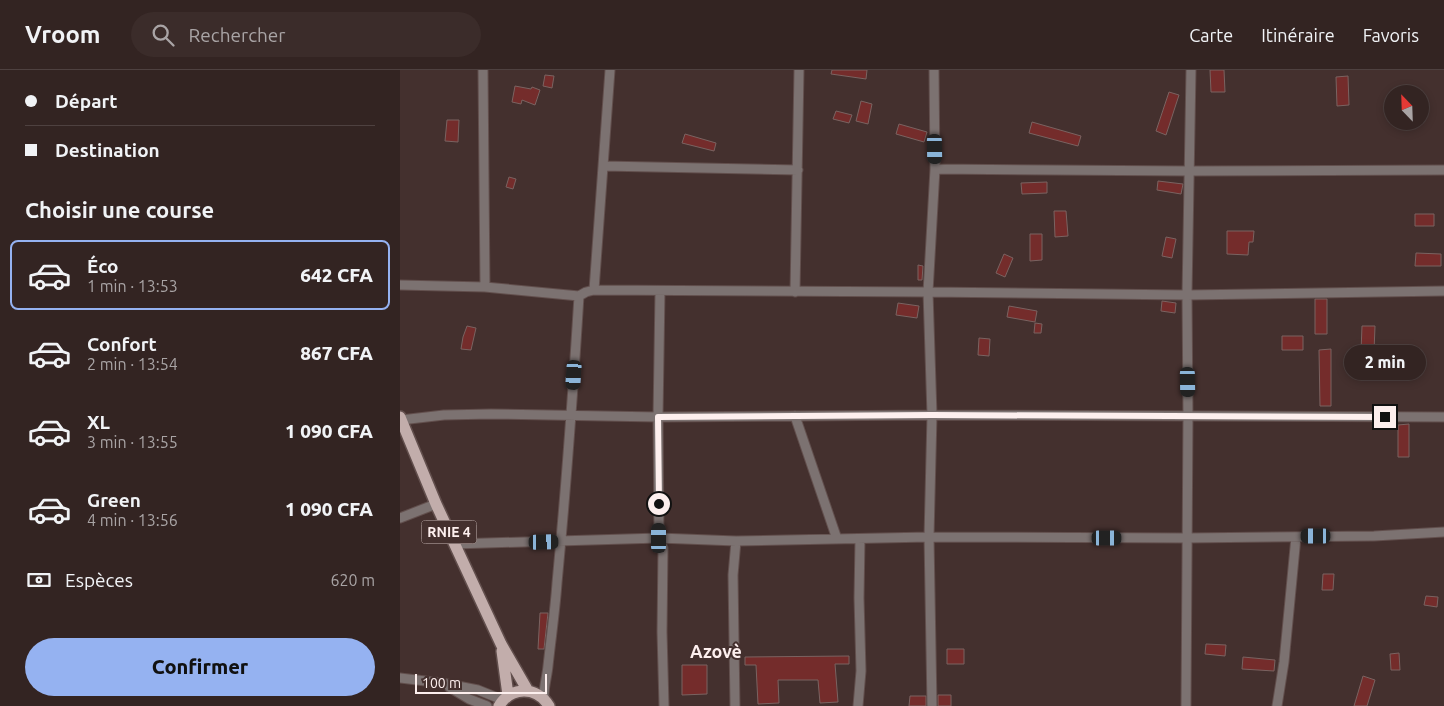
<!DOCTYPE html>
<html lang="fr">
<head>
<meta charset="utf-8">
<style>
	body { margin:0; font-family:Ubuntu,sans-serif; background:#3b2c2a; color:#f1f3f6; height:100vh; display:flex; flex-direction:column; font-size:19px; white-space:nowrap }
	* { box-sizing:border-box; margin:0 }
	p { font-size:16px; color:#a9a4a5 }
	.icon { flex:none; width:28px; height:28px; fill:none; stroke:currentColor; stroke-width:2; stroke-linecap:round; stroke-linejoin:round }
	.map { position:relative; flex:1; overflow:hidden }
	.sheet { display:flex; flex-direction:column; background:#332422; width:400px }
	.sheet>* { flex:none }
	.top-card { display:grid; align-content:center; height:110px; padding:0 25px; background:#332422 }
	.needle { width:32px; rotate:337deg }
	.tools { position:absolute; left:984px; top:15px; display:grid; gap:10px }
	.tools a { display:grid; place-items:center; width:45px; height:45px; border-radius:50%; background:#332422; box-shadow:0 2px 8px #0003,0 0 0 1px #4e4140; font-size:25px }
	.scale { position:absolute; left:15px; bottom:12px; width:132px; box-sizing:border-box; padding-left:5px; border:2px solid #fdefee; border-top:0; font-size:14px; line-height:18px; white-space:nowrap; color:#fdefee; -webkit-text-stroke:4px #44302e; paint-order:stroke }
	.end { position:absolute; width:22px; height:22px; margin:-11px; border:6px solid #fdefee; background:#111; box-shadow:0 0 0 2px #111 }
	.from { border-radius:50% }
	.bubble { position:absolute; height:35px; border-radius:18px; background:#332422; box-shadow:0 2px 8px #0003,0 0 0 1px #4e4140; font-size:16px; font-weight:800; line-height:35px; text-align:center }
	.car { position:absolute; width:15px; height:30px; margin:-15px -8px; border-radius:6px; box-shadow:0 0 4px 1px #0007; background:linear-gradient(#222 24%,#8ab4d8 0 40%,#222 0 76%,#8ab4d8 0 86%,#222 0) }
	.top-card b { display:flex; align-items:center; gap:18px; height:48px; font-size:19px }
	.top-card b+b { border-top:1px solid #4e4140 }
	.top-card i { width:12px; height:12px; background:#f1f3f6 }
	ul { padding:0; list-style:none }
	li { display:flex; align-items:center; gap:15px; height:70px; margin:0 10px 8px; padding:0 15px; border:2px solid transparent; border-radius:8px }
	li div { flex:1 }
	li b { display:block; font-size:19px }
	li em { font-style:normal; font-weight:800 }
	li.on { border-color:#95b2f1 }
	li>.icon { width:45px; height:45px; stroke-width:1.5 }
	h2 { padding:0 25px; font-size:22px; line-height:60px }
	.pay { display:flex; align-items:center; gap:12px; height:55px; padding:0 25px; font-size:19px }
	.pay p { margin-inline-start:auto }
	.button { display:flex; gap:10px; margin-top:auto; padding:10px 25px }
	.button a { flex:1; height:58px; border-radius:30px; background:#95b2f1; color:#111; font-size:20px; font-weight:800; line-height:58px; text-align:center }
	header { display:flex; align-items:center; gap:30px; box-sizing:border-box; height:70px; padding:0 25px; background:#332422; border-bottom:1px solid #4e4140 }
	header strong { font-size:24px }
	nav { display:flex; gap:28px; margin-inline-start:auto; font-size:18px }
	.search { width:350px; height:45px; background:#3b2c2a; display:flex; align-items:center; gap:12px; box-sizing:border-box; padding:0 18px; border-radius:28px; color:#a9a4a5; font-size:19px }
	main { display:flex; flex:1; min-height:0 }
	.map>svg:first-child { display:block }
	.building { fill:#742c2b; stroke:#7a6361 }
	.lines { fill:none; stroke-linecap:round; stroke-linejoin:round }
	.minor-casing { stroke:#624f4d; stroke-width:11 }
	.major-casing { stroke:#624f4d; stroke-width:14 }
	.minor { stroke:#7c7271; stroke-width:9 }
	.major { stroke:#c2adab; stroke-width:11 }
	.route { stroke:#fdefee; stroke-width:6 }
	.labels { text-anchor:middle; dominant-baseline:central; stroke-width:4; stroke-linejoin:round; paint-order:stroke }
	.shield { fill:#44302e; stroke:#c6b6b4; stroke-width:1 }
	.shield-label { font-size:14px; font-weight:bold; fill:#fdefee }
	.quarter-label { font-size:18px; font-weight:bold; fill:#fdefee; stroke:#44302e }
</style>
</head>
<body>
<header>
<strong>Vroom</strong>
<div class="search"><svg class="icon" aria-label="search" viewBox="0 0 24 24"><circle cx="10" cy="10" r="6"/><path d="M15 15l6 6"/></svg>Rechercher</div>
<nav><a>Carte</a><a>Itinéraire</a><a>Favoris</a></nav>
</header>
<main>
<section class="sheet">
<div class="top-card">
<b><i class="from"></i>Départ</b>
<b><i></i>Destination</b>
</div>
<h2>Choisir une course</h2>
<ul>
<li class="on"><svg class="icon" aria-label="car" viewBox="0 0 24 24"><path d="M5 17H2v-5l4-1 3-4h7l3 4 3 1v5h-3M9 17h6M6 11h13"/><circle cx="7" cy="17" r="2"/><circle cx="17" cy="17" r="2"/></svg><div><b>Éco</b><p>1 min · 13:53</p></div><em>642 CFA</em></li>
<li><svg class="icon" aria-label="car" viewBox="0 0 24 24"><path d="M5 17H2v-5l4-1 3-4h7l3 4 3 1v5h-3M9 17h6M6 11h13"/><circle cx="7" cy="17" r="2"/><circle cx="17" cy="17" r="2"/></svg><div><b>Confort</b><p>2 min · 13:54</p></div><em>867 CFA</em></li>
<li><svg class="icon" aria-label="car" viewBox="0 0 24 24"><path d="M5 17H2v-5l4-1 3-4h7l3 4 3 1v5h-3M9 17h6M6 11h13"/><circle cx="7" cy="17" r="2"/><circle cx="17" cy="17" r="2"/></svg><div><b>XL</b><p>3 min · 13:55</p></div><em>1 090 CFA</em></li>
<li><svg class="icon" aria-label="car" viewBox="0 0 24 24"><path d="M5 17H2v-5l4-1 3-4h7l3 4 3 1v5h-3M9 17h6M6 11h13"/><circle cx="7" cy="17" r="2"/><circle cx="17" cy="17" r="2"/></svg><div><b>Green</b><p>4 min · 13:56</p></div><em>1 090 CFA</em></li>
</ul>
<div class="pay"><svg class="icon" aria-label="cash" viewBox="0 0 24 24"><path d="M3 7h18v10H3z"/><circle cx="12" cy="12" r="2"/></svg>Espèces<p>620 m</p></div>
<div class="button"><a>Confirmer</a></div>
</section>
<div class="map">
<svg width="1044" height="636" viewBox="0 0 1044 636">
	<rect width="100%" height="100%" fill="#44302e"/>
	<path class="building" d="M432,0H467L466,9L431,4Z
		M810,0H824L825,22H811Z
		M145,5L154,6L152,18L143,16Z
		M948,6L949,35L937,36L936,7Z
		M115,16L131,19L132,17L140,20L135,35L122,30L121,34L112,32Z
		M769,22L779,25L766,65L756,61Z
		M461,31L472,34L468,54L456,51Z
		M436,41L452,45L449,53L433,49Z
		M47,50H59L58,72L45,71Z
		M632,52L681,66L678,76L629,63Z
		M499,54L527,62L524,72L496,64Z
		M285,64L316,73L314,81L282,73Z
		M109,107L116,109L113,119L106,117Z
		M758,111L783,114L781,124L757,120Z
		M647,112V123L622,124L621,113Z
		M654,141H666L668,166L655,167Z
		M1015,144H1034V156H1015Z
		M827,161H854L853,172H849L848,185L827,184Z
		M630,164H642V190L630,191Z
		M766,167L776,169L772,188L762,186Z
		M1016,183L1041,184V196H1015Z
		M604,184L613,188L605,207L596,203Z
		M518,195L523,196L522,210H518Z
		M915,229H927V264H915Z
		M762,231L776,233L775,243L761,241Z
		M498,233L519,236L517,248L496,245Z
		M609,236L637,241L635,252L607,247Z
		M635,253L642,254L641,263H634Z
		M67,256L76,258L71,280L61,279L63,267Z
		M962,256H975L974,282H961Z
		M882,266H903V280H882Z
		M579,268L590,269L589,286L578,285Z
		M931,279V336H920L919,280Z
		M1009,354V387H998V355Z
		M923,504H934L933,520H922Z
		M1026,526L1038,527L1037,537L1024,535Z
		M140,543H148L144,579H138Z
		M806,574L826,575L825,586L805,584Z
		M547,579H564V594H547Z
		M999,583L1000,600H991L990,584Z
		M449,586V594H435L438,632L420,633L418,610H378L379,633L358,634L356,595H345V587Z
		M843,587L875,590L874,601L842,599Z
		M282,595H307V624L282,625Z
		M963,606L975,610L967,636H954Z
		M538,625H551V636H538Z
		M510,626H526V636H509Z"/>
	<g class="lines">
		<g class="minor-casing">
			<path id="minor" d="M83,0L85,217
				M203,96L398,100
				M535,99L789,101L1044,100
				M0,215L85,217L179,226L186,222L194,220L528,222L787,225L1044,221
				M194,220L210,0
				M260,221L258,347L259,468L263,478L262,562L264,636
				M395,222L399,0
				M395,346L437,469
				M1,350L44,345L91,344L258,347L532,345L1044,347
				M0,448L36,434
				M54,474L259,468L336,471L529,467L787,468L974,466L1044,462
				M0,608L42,613L78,620L103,630
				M49,617L69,629L87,636
				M144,630C143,619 147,607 148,596C151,568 155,541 157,513C166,418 173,322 179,226
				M335,636L333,505L336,471
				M458,636L461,601L459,528L460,469
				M532,636L529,467L532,345L528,222L535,99L534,0
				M786,636L788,346L787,225L791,0
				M877,636L884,592L896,467"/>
		</g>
		<g class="major-casing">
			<path id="major" d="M0,347L36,434L101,574L128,621
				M102,581L108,625
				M99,636C111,616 137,616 149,636"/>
		</g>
		<use href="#minor" class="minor"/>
		<use href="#major" class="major"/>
	</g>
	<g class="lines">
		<path class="route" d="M259,434L258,347L532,345L985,347"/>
	</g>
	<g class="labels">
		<rect class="shield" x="21.5" y="450.5" width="55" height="23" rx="4"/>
		<g class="shield-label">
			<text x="49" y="462">RNIE 4</text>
		</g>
		<g class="quarter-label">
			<text x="316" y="581">Azovè</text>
		</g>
	</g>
</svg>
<div class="tools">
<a><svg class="needle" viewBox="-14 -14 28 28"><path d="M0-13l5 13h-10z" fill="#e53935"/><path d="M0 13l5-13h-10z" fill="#a9a4a5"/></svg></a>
</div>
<div class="scale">100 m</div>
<i class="end from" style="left:259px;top:434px"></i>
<i class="end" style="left:985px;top:347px"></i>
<div class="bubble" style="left:944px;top:275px;width:82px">2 min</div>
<i class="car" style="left:535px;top:79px;rotate:179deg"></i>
<i class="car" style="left:174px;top:305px;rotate:184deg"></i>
<i class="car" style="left:788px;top:312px;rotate:179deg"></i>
<i class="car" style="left:916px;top:466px;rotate:270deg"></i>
<i class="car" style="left:259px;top:468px;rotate:0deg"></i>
<i class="car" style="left:707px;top:468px;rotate:90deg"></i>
<i class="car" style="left:144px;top:472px;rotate:89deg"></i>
</div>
</main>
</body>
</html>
